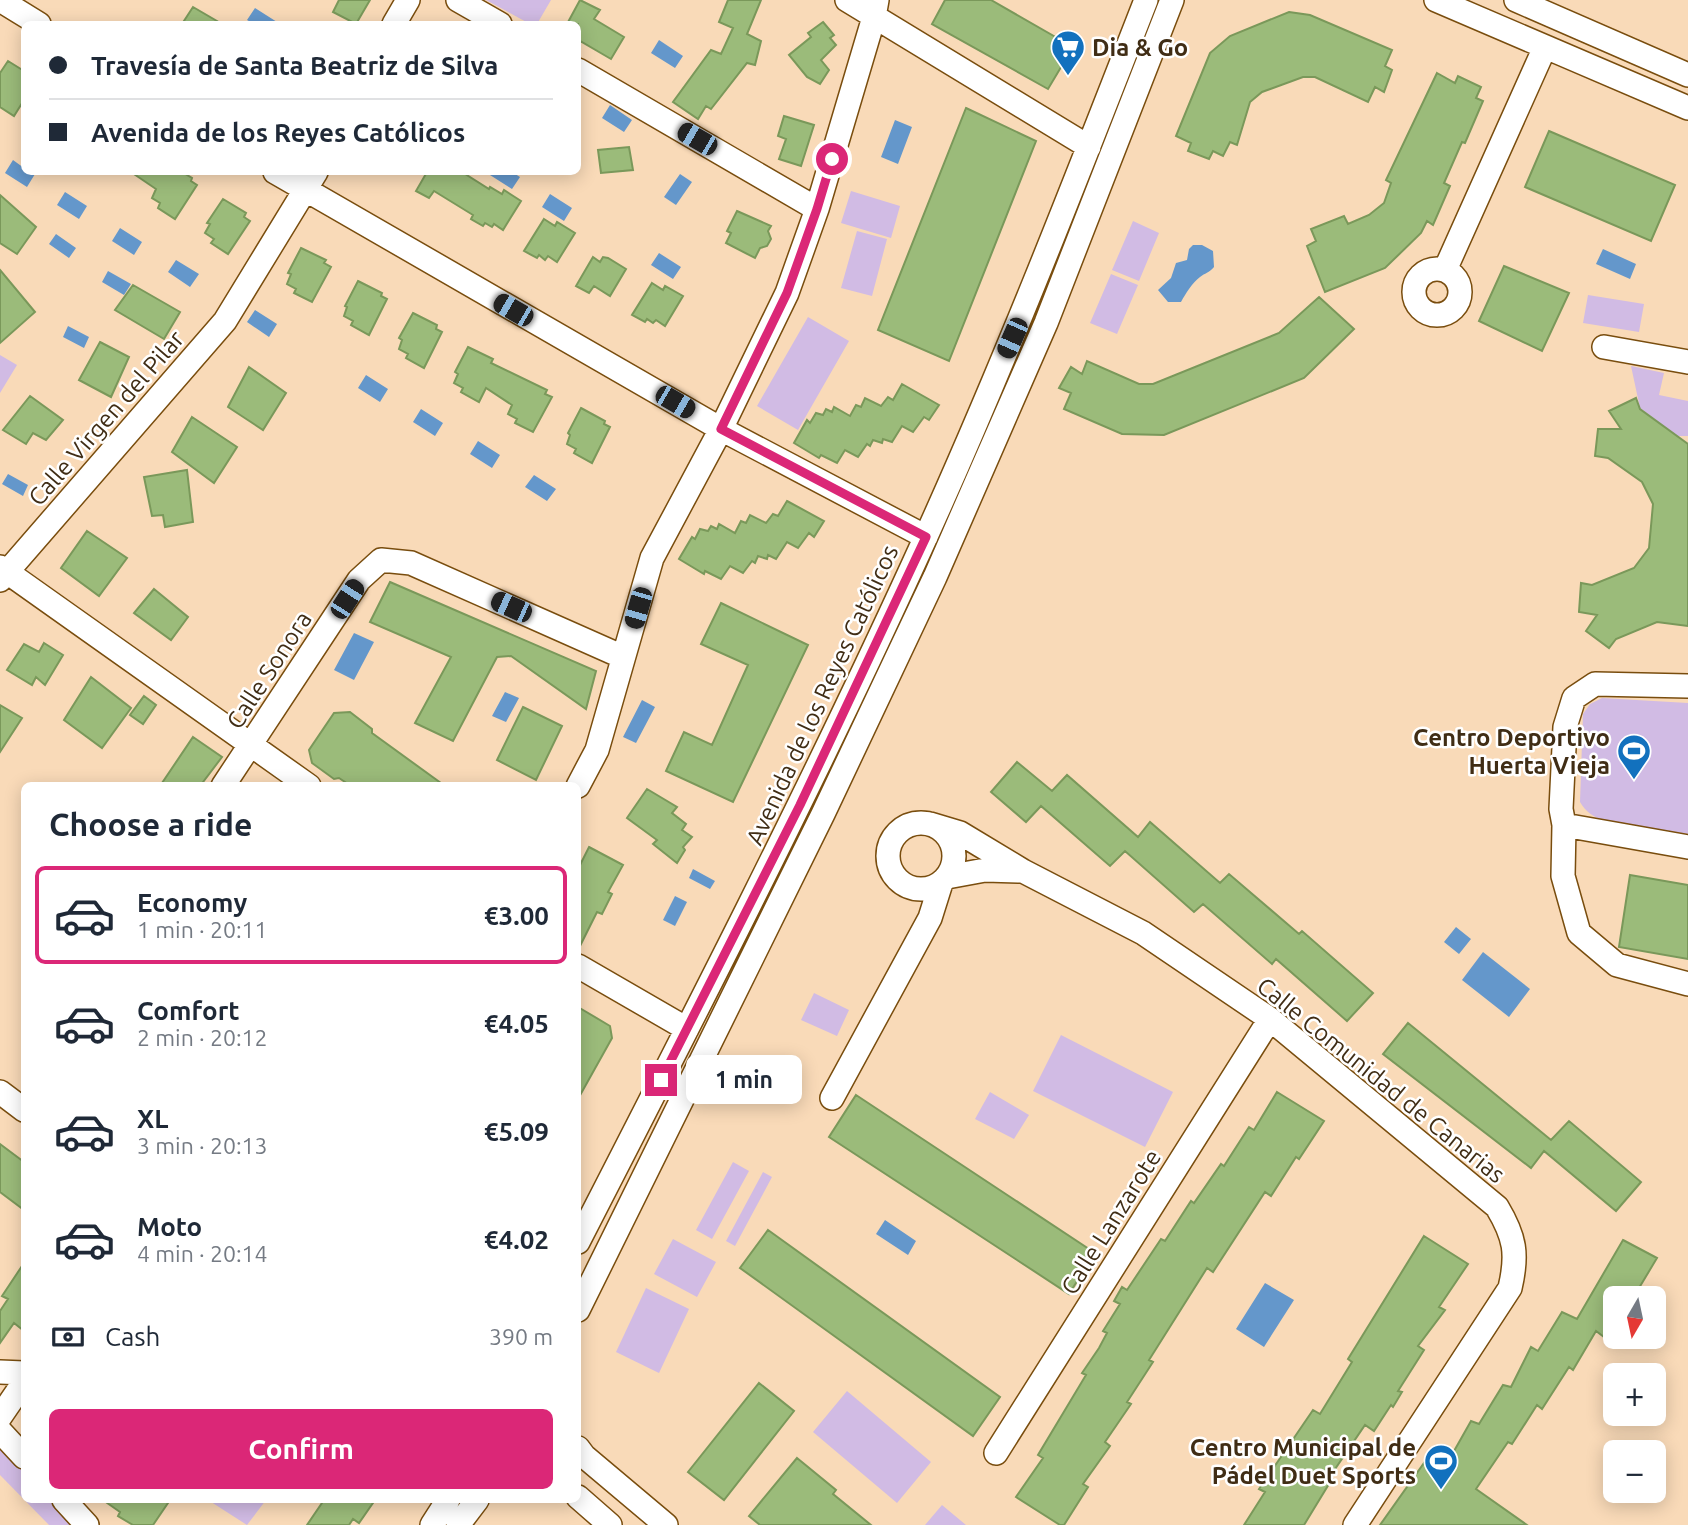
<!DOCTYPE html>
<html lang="en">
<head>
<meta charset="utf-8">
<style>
	body { margin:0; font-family:Ubuntu,sans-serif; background:#f6f6f7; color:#1f2937; height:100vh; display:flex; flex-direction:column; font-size:26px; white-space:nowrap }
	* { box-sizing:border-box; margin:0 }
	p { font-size:23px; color:#747a83 }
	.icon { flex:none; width:38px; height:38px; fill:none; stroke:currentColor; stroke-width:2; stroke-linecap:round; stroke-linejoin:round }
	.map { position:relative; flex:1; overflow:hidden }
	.panel { position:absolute; left:21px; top:782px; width:560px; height:721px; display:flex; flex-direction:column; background:#fff; border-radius:10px; box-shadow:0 4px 18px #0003 }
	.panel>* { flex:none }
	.top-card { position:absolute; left:21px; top:21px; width:560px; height:154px; border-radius:10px; box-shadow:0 4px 18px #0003; display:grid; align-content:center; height:154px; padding:0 28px; background:#fff }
	.needle { width:46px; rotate:189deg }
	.fabs { position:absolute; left:1603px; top:1286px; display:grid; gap:14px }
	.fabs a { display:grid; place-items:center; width:63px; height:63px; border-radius:10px; background:#fff; box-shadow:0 4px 18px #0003; font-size:35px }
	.end { position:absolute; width:32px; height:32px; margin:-16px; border:9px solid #db2777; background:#fff; box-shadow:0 0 0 4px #fff }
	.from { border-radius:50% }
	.bubble { position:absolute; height:49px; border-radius:10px; background:#fff; box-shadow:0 4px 18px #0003; font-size:23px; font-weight:700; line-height:49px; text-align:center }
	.car { position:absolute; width:21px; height:42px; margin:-21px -10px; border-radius:9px; box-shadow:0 0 5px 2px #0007; background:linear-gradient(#222 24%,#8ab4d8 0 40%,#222 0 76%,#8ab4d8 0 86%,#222 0) }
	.top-card b { display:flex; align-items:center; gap:24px; height:66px; font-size:26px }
	.top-card b+b { border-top:2px solid #e0e1e3 }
	.top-card i { width:18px; height:18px; background:#1f2937 }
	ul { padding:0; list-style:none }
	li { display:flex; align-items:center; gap:21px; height:98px; margin:0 14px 10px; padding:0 14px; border:4px solid transparent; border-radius:10px }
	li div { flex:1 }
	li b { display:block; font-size:26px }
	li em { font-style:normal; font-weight:700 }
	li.on { border-color:#db2777 }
	li>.icon { width:63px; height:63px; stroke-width:1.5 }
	h2 { padding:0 28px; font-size:32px; line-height:84px }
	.pay { display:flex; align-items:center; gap:18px; height:77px; padding:0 28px; font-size:26px }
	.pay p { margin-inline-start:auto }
	.primary-button { display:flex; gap:14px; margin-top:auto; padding:14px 28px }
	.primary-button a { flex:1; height:80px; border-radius:10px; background:#db2777; color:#fff; font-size:28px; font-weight:700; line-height:80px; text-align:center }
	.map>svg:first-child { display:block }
	.green { fill:#d1bbe4 }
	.water { fill:#6497cb }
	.building { fill:#9bbb7a; stroke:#7a985a; stroke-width:2 }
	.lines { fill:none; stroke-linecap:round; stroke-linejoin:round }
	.minor-casing { stroke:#794d0e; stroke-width:26 }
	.minor { stroke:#fff; stroke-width:23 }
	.route { stroke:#db2777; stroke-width:9 }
	.labels { text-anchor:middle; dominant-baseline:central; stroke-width:5; stroke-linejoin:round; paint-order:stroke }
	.poi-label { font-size:24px; font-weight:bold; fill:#402d15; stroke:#fff; text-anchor:end }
	.street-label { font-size:24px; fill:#402d15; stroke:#fff }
</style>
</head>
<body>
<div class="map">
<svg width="1688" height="1525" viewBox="0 0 1688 1525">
	<rect width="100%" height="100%" fill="#f9dab8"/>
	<path class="green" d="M486,0H551L537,24H530Z
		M851,191L900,206L891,238L841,223Z
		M1133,221L1159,233L1139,281L1112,270Z
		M857,231L887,239L872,296L841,288Z
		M1111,274L1138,285L1117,334L1090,323Z
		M1588,295L1644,304L1639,332L1583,323Z
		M808,317L849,341L798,430L757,406Z
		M0,355L17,365L0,393Z
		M1631,366L1664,373L1659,395L1688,401V436H1677L1640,408Z
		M1602,698L1688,703V834L1603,820C1592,816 1586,812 1580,802L1583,714L1590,704Z
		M814,993L849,1010L837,1036L801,1020Z
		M1061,1035L1173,1092L1145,1147L1033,1091Z
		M990,1092L1029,1115L1014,1139L975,1119Z
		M733,1162L749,1171L712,1239L696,1230Z
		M763,1172L772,1177L735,1246L726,1241Z
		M673,1239L716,1262L697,1297L654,1274Z
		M646,1288L689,1309L659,1373L616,1352Z
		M847,1391L931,1462L897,1503L813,1432Z
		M0,1444L24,1469V1500H54L78,1525H49L0,1475Z
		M208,1500H266L247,1525Z
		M942,1505L966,1525H925Z"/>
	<path class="water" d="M255,8L277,22L276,24H254L247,20Z
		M659,40L683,56L675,68L651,53Z
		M610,105L632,120L624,132L602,118Z
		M895,120L912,127L898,164L881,157Z
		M13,160L24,168V172L35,174L27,187L5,173Z
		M493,172H512L520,177L512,189L490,175Z
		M680,174L692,182L676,205L664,197Z
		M65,192L87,206L79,219L57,205Z
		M550,194L572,208L564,221L542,207Z
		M120,228L142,242L134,255L112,241Z
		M56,234L76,248L69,258L49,244Z
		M1193,245H1202L1213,251L1214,267C1209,273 1205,273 1200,277C1192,283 1186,293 1181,302H1168L1158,290L1171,278L1176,263L1187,260L1189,249Z
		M1603,249L1636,264L1630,279L1596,264Z
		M659,253L681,267L673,279L651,265Z
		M176,260L199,274L190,287L168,272Z
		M108,271L131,284L124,295L102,282Z
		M255,310L277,324L269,337L247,322Z
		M68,326L89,337L84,348L63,337Z
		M366,375L388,389L380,402L358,388Z
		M421,409L443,423L435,436L413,422Z
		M478,441L500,455L492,468L470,454Z
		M8,474L28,485L23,496L2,484Z
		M534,475L556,489L547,501L525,487Z
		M354,633L374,642L354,680L334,670Z
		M505,692L519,698L506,722L492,716Z
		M642,700L655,707L636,743L623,737Z
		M693,869L715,881L710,889L689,878Z
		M675,896L687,902L675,926L663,920Z
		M1456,927L1471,939L1459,954L1444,942Z
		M1483,952L1530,989L1509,1017L1462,980Z
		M885,1220L916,1241L908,1255L876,1234Z
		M1265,1283L1294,1300L1264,1347L1236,1329Z"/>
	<path class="building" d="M339,0H370L356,24L333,12Z
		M580,0L600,10L594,19L624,37L611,59L580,41L578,45V24H567Z
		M728,0H761L747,34L761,41L755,65L747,63L711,109L706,106L698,119L673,102L711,50L721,54L733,28L719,22Z
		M945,0H991L1073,47L1048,89L932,24Z
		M193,7L222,24H182Z
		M1289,12L1310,15L1392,50L1385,66L1392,70L1384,92L1375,87L1368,102L1315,77H1303L1262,92L1250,102L1237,145L1230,142L1223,156L1213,151L1209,159L1188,151L1191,143L1176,136L1210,53L1230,36Z
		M823,22L834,35L830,38L836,45L821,60L829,70L820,84L807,77L789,55L811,37L808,33Z
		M8,61L24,71V100L14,116L0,107V73Z
		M1437,73L1455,83L1458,76L1481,87L1476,98L1483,101L1465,143L1462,142L1444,183L1450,186L1433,225L1427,221L1421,233L1385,268L1325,292L1307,246L1316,241L1311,229L1344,216L1348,224L1369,215L1384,203L1391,183L1386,180Z
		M966,108L1036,141L949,361L878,330Z
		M784,116L814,125L801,166L779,159L786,139L778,136Z
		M1549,131L1675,185L1651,241L1525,187Z
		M629,147L633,170L601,173L598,150Z
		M131,172H182L192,178L191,181L197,185L175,219L158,208L160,203L152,198L156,189Z
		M427,172H462L489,189L490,187L502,194L504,190L521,201L503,230L494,224L492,227L485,223L483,226L471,219L473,215L434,191L429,198L416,191Z
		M0,195L36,227L17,254L0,243Z
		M223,199L246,213L244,217L250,221L228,254L211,243L214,239L205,233L210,224L207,223Z
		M737,211L771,226L768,231L771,239L767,246L760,248L755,258L726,243L731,233L727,231Z
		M544,219L555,226L557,222L575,233L557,262L548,256L545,260L539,255L537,258L524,251Z
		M301,248L326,260L324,263L331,267L312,302L294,293L296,289L287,284L291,274L288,273Z
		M593,257L600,262L603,257L608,258L626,269L610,296L594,286L589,293L576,286Z
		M1504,266L1569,293L1542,351L1479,321Z
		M0,270L35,312L0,343Z
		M358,281L382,293L381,296L387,299L369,335L351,325L353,321L344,316L347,307L345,306Z
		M652,283L663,290L665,286L683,296L665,326L656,320L653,323L647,319L645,322L632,315Z
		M133,285L180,312L164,339L115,310Z
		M1319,297L1354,329L1304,378L1164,435L1122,434L1064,409L1071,393L1059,388L1071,367L1082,374L1087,361L1139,384H1153L1279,333Z
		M413,313L437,325L436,329L442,332L424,368L406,358L408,354L399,349L402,340L399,338Z
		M100,342L129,357L111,397L79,380Z
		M468,347L493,359L491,363L547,390L545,394L552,397L533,432L515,423L517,419L508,414L512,405L486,388L479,402L461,392L463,388L454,383L458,374L455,372Z
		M249,367L286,393L263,430L228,407Z
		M902,384L939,405L929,420L924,417L913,432L902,426L892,442L883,439L882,443L873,440L870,446L867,444L858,457L845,450L837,463L821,455L819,458L794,443L807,420L810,423L816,413L823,415L826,409L832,412L834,407L850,416L856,405L861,407L865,398L881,406L888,397L893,400Z
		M30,396L63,420L46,440L33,433L26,444L3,430Z
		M1636,398L1640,409L1688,444V626L1657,622L1616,639L1609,648L1586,631L1597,615L1579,612L1581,583L1592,585L1634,568L1649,548L1653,504L1642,482L1608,458L1595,456L1598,429H1621L1609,411Z
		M581,408L605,421L604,424L610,427L592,463L574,453L576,449L567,444L570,435L568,433Z
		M192,417L237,447L214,483L172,452Z
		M187,470L193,522L165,527L163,515L152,516L144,477Z
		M787,501L824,521L814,537L809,533L798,548L787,542L776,559L768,555L767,559L758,556L755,563L752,561L743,573L730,566L721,579L705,571L704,574L679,559L692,537L695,539L700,529L708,531L711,526L717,529L719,524L735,533L741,521L746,523L750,515L766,523L773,514L778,516Z
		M87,531L127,558L99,596L61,568Z
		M390,582L596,671L586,709L511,656L497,657L453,741L415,723L451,657L370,622Z
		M154,589L188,617L171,640L134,613Z
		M721,603L808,645L733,802L666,771L684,732L712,745L748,665L701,644Z
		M44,643L63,655L45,685L36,677L32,685L7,670L24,644L39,652Z
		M91,677L131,708L102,748L64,720Z
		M144,696L156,705L143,724L130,715Z
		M0,705L22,718L0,752Z
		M523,707L562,726L536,780L497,760Z
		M350,712L372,729V733L445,786H351L339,778L334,779L312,763L309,750L334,713Z
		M193,737L222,757L200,786H160Z
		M1017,762L1052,791L1067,775L1138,837L1150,822L1220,883L1229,874L1299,934L1302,931L1373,993L1347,1021L1276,959L1272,964L1203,904L1194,912L1125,851L1110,866L1041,806L1026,822L991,792Z
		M647,789L677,807L672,813L686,824L682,830L692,837L683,847L685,850L677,863L653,844L657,840L627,818Z
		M589,847L623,865L608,892L612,894L602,914L597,912L578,950V869Z
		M1630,875L1688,885V959L1619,947Z
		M578,1007L610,1026L612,1038L578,1099Z
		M1408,1023L1551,1140L1569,1121L1641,1182L1616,1211L1544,1151L1531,1168L1383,1054Z
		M1277,1092L1324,1121L1299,1159L1296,1157L1271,1196L1265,1192L1213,1272L1207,1268L1149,1360L1153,1362L1127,1402L1131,1404L1105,1442L1110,1446L1083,1484L1088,1487L1064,1525H1060L1016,1497L1043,1458L1038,1455L1086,1375L1082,1373L1099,1348L1107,1333L1103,1331L1120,1304L1114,1301L1122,1287L1127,1290L1161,1239L1165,1241L1191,1201L1194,1203L1221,1164L1224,1166L1249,1127L1254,1130Z
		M856,1095L1095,1253L1069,1294L829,1137Z
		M0,1144L24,1162V1210L0,1192Z
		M768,1230L1000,1397L973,1436L740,1268Z
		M1424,1236L1468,1264L1439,1307L1445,1310L1418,1346L1424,1350L1398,1391L1402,1392L1393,1407L1391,1405L1374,1431L1365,1425L1329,1478L1332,1479L1304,1525H1244L1265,1492L1259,1489L1313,1410L1320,1414L1352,1362L1348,1359Z
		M1623,1240L1657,1258L1633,1298H1615V1329L1608,1340L1596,1331L1573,1370L1569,1367L1542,1409L1537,1405L1512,1444L1508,1442L1476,1489L1527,1525H1380L1429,1456L1445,1467L1471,1421L1479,1424L1503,1385L1511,1387L1531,1347L1538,1351L1562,1312L1577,1319Z
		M24,1263V1331L14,1323L0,1343V1311L8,1299L2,1296Z
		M759,1383L794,1411L724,1500L688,1472Z
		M797,1458L836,1490L833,1494L871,1525H760L749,1516Z
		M103,1500H170L153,1525H133L118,1516L120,1512Z
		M324,1500H375L359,1523L353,1519L349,1525H307Z"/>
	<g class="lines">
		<g class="minor-casing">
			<path id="minor" d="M0,0L39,24
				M458,0L500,24
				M847,0L1089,147
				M1436,0L1688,108
				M1516,0L1688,75
				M394,24L408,0
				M578,70L817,209
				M275,172L721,429L926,537
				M1414 292a23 23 0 1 1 46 0a23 23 0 1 1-46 0Z
				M1445,270L1545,47
				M1604,347L1688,362
				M0,567L309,786
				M0,580L225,321L316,172
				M1688,686L1595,684L1574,698L1565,727L1561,809L1564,825L1563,876L1579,933L1617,965L1688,984
				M223,786L359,580L381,560L411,563L623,657
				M578,786L597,750L652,558L721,429L787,293L817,209L874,17L877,0
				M888 856a33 33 0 1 1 66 0a33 33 0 1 1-66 0Z
				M930,824L960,833L1023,871L1143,933L1270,1019L1497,1207C1515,1237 1518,1254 1510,1288L1355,1525
				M1564,825L1688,847
				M947,877L985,870L1020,871
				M578,966L687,1029
				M0,1092L24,1110
				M832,1098L930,918L941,883
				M578,1242C693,1018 808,794 913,565C998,380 1072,190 1146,0
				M578,1310L823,814L935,577L1046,323L1172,0
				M0,1372L24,1373
				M0,1417L24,1382
				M0,1431L24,1457
				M578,1448L584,1456L666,1525
				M996,1453L1270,1019
				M578,1497L610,1525
				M64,1500L87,1525
				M432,1525L448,1500
				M458,1525L477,1500"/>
		</g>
		<use href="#minor" class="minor"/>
	</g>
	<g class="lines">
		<path class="route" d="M661,1080L800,805L926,537L721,429L787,293L817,209L832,159"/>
	</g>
	<defs>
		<g id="supermarket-pin" transform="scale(1.75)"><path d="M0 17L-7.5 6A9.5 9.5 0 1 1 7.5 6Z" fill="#1271be" stroke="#fff"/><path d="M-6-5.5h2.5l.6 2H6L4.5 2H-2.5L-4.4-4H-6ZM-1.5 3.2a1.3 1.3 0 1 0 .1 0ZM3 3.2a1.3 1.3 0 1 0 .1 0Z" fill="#fff"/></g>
		<g id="stadium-pin" transform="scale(1.75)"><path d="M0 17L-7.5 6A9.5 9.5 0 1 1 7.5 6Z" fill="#1271be" stroke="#fff"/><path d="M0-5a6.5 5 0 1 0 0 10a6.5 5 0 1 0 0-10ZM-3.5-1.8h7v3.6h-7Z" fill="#fff"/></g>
	</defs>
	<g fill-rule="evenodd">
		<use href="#supermarket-pin" x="1068" y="47"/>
		<use href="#stadium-pin" x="1634" y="751"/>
		<use href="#stadium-pin" x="1441" y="1461"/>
	</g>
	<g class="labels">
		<g class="poi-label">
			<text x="1092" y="47" text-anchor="start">Dia &amp; Go</text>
			<text x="1610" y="737">Centro Deportivo<tspan x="1610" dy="28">Huerta Vieja</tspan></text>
			<text x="1416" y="1447">Centro Municipal de<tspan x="1416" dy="28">Pádel Duet Sports</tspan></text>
		</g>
		<g class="street-label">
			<text transform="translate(106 418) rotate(-49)">Calle Virgen del Pilar</text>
			<text transform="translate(269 670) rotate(-57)">Calle Sonora</text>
			<text transform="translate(822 695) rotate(-65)">Avenida de los Reyes Católicos</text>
			<text transform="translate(1381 1080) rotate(39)">Calle Comunidad de Canarias</text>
			<text transform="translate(1111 1222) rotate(-58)">Calle Lanzarote</text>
		</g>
	</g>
</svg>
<div class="fabs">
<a><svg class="needle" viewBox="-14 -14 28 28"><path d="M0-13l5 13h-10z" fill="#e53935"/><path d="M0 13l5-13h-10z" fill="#747a83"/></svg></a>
<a>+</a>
<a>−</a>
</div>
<i class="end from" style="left:832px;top:159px"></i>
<i class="end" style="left:661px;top:1080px"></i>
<div class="bubble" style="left:686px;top:1055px;width:116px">1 min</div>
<i class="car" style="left:697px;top:139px;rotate:300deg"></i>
<i class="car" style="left:513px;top:310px;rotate:300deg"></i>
<i class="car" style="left:1012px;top:338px;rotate:204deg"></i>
<i class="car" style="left:675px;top:402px;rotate:120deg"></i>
<i class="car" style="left:347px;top:599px;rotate:33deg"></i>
<i class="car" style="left:511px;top:607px;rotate:294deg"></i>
<i class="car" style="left:638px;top:608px;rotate:196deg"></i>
<div class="top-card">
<b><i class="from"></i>Travesía de Santa Beatriz de Silva</b>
<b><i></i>Avenida de los Reyes Católicos</b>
</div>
<section class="panel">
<h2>Choose a ride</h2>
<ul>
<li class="on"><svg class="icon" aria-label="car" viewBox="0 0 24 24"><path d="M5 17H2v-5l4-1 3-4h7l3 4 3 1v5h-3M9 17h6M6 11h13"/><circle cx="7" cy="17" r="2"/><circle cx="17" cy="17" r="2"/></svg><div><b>Economy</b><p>1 min · 20:11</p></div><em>€3.00</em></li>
<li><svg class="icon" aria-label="car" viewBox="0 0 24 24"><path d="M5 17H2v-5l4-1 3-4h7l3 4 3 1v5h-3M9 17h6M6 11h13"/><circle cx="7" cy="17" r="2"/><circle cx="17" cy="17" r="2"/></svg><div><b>Comfort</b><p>2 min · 20:12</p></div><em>€4.05</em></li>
<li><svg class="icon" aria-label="car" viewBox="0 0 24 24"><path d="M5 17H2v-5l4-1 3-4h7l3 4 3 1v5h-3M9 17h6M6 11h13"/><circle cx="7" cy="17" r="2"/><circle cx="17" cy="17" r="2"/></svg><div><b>XL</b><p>3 min · 20:13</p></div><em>€5.09</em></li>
<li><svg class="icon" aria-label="car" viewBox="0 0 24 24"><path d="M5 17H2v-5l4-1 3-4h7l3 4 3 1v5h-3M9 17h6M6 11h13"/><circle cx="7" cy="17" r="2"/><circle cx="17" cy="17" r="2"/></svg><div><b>Moto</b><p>4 min · 20:14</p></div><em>€4.02</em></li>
</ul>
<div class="pay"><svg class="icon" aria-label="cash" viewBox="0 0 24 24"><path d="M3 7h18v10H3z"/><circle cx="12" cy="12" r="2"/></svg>Cash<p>390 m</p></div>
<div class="primary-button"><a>Confirm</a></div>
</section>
</div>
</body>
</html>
